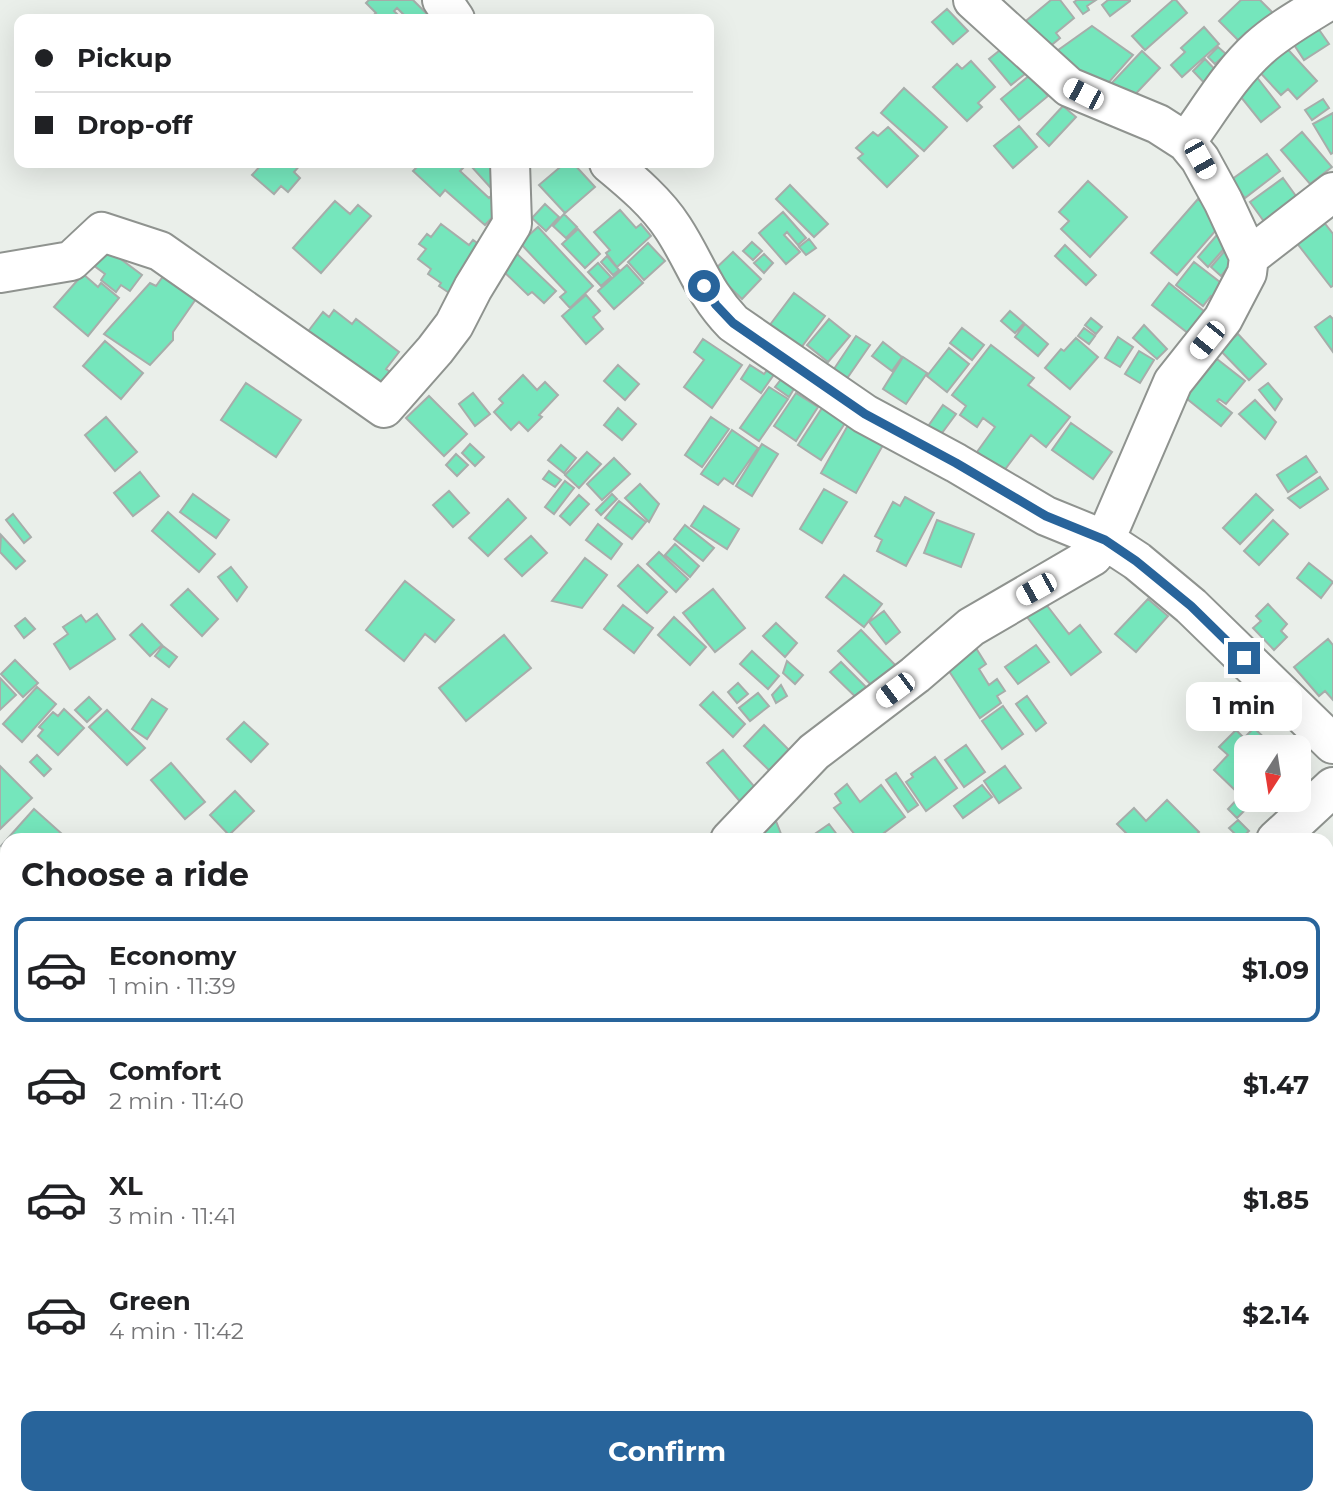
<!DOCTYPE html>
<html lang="en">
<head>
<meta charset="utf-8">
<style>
	body { margin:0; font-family:Montserrat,sans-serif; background:#f6f6f6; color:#202124; height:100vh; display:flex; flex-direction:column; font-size:26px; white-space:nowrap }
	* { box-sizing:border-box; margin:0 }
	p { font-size:23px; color:#757577 }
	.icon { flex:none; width:38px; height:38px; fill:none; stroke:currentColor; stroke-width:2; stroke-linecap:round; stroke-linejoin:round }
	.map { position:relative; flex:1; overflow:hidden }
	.side { position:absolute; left:0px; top:833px; width:1334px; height:672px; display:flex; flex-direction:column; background:#fff; border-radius:21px 21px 0 0; box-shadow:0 7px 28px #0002 }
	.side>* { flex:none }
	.banner { position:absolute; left:14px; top:14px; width:700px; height:154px; border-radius:14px; box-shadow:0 7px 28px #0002; display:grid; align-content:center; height:154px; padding:0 21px; background:#fff }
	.needle { width:46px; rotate:192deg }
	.controls { position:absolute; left:1234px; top:735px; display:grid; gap:14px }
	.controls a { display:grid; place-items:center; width:77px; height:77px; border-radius:14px; background:#fff; box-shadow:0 7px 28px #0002; font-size:35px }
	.end { position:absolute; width:32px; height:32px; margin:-16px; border:9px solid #28649b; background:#fff; box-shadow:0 0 0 4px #fff }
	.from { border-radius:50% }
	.bubble { position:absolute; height:49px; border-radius:14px; background:#fff; box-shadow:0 7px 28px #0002; font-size:23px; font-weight:700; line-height:49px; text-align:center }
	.car { position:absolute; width:21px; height:42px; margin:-21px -10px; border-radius:9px; box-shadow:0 0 5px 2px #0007; background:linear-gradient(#fff 24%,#345 0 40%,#fff 0 76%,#345 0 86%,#fff 0) }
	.banner b { display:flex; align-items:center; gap:24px; height:66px; font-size:26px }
	.banner b+b { border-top:2px solid #e0e0e0 }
	.banner i { width:18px; height:18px; background:#202124 }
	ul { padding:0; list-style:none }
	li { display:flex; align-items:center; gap:21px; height:105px; margin:0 14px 10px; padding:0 7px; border:4px solid transparent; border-radius:14px }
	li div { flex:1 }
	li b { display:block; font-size:26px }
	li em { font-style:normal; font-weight:700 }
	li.current { border-color:#28649b }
	li>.icon { width:63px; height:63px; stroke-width:1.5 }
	h2 { padding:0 21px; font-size:32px; line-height:84px }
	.primary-button { display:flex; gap:14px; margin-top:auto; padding:14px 21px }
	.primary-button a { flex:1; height:80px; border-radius:14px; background:#28649b; color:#fff; font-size:28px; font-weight:700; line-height:80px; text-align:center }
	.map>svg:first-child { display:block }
	.building { fill:#75e6bc; stroke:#a7adaa; stroke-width:2 }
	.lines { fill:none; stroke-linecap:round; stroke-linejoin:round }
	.minor-casing { stroke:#8f938f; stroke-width:42 }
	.minor { stroke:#fff; stroke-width:38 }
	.route { stroke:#28649b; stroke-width:9 }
</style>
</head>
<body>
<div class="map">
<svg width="1333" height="1505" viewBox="0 0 1333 1505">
	<rect width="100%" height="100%" fill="#eaefea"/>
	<path class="building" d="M369,0H413L432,19H408L397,8L394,11L402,19H369L376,13L366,3Z
		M1051,0H1060L1074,18L1056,33L1060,38L1043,52L1021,25Z
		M1077,0H1096L1087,6L1089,10L1083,14L1074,2Z
		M1108,0H1130V1L1110,16L1102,5Z
		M1173,0H1176L1187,13L1145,50L1132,36Z
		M1241,0H1260L1274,14L1242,44L1219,21Z
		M947,9L968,31L953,44L932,22Z
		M1313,21L1329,44L1304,60L1289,37Z
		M1092,26L1133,55L1102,90L1054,53Z
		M1204,27L1219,44L1182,77L1171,65L1185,52L1181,48Z
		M1281,42L1317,81L1297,99L1288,89L1281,95L1254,66Z
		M1009,43L1030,70L1011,85L989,59Z
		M1218,47L1226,54L1215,64L1208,57Z
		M1142,51L1160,68L1127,103L1109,86Z
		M1205,59L1223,78L1211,90L1193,71Z
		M971,61L995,87L978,103L982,107L967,121L933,87L957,64L962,69Z
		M1252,71L1280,107L1261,122L1232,86Z
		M1030,75L1048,96L1019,120L1001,99Z
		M904,88L947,127L924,151L881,113Z
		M1323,99L1329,108L1312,120L1305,110Z
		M1063,106L1076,117L1049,146L1037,134Z
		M1333,113V153L1331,154L1313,124Z
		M1019,126L1037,147L1013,168L994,146Z
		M888,127L918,156L887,187L858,158L863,154L856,148L873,132L878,136Z
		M1302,132L1332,167L1310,184L1281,150Z
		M1267,154L1280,171L1245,198L1231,180Z
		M263,163H302L294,172L300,178L288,192L281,186L274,194L252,175Z
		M421,163H461L465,166L460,171L489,198L493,194L505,204L485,225L445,190L440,196L413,171Z
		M473,163H500L507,171L490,187L470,165Z
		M565,163H573L595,187L565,213L539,185Z
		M1283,178L1301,203L1268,227L1250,202Z
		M1088,181L1127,217L1090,257L1061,229L1069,221L1059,212Z
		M790,185L828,224L814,237L776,199Z
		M1198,199L1223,222L1177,275L1151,253Z
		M335,201L350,214L358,205L371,216L321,273L293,248Z
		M545,204L559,217L546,231L532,218Z
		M620,210L636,228L641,224L651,236L617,267L606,253L610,250L594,232Z
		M783,212L806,238L798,245L787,232L784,235L800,252L786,264L759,233Z
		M564,214L577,227L566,238L553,226Z
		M1323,221L1333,234V286L1331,287L1296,242Z
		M441,224L469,245L473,240L489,252L455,297L439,286L441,283L428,274L431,269L418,259L426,249L419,244L427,234L431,237Z
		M538,227L593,286L570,308L560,297L566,292L520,243Z
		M578,229L600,254L585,268L562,244Z
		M1217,235L1228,244L1208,267L1198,257Z
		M809,239L816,248L806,255L799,247Z
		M98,242L142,275L130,291L121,285L116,292L101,280L105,274L85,259Z
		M752,242L762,251L753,260L743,251Z
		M648,243L665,261L644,280L628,262Z
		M1065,245L1096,275L1086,285L1055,256Z
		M1229,246L1239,254L1221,276L1211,267Z
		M733,252L761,279L742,299L713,271Z
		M516,253L556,291L544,303L532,292L528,295L500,268Z
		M764,254L773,263L764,273L754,263Z
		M607,256L619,270L613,275L601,262Z
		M1194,262L1225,286L1215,299L1211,296L1203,306L1176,285Z
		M598,263L611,277L601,286L588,272Z
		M627,265L643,283L614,309L598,291Z
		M83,274L98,287L101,283L119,298L88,336L54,307Z
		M164,275L198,296L173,332V340L150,365L104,334L150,283L156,286Z
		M1169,283L1210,316L1193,337L1152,305Z
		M794,293L825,316L794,357L763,334Z
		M586,295L600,311L593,317L603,329L586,344L562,316Z
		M334,310L352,324L356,319L399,352L386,369L393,374L376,396L303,338L323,312L329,317Z
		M1010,311L1024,323L1015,333L1001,321Z
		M1330,316L1333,319V352L1315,327Z
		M1091,318L1102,327L1096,334L1085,325Z
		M829,319L850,336L828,362L807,345Z
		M1025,324L1048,344L1038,356L1015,337Z
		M1144,325L1167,349L1157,359L1133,338Z
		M962,328L984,345L972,360L950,343Z
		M1084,328L1095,336L1089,344L1078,336Z
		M1238,334L1266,364L1249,380L1220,350Z
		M856,336L870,345L839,390L826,381Z
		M1118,337L1133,347L1120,367L1105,358Z
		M1076,338L1098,357L1070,389L1045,368L1061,349L1064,351Z
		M703,339L742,365L712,408L684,387L704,360L694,352Z
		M105,341L143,373L121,399L83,366Z
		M883,342L902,357L892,371L872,356Z
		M991,345L1034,378L1028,385L1070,417L1046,447L1031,435L1003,472L977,452L995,427L983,418L977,427L960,415L966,406L952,395Z
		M949,348L969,364L947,392L927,376Z
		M1139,351L1154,360L1140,383L1125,374Z
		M903,357L927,373L906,404L883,389Z
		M1217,359L1245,381L1226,404L1219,399L1217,401L1232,413L1221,426L1186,398Z
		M618,365L639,384L625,400L604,381Z
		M750,365L764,374L768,369L775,373L761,393L741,379Z
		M523,375L537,390L545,382L558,395L539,415L542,417L528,431L519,422L511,430L494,412L503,403L499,399Z
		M782,378L795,387L789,397L775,387Z
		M246,383L301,420L276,457L221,420Z
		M1268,383L1282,399L1275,410L1259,390Z
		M769,387L788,399L759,441L740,428Z
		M473,393L490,414L475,426L459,404Z
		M796,393L818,407L796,441L774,426Z
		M429,396L467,434L444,456L406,418Z
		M1255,400L1276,422L1265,439L1239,414Z
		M826,402L849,417L821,460L798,445Z
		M943,405L956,414L936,441L924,432Z
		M618,408L636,424L622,440L604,425Z
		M106,417L137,452L115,471L85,435Z
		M711,417L729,429L702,467L685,455Z
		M852,418L887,438L856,493L821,473Z
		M1071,423L1112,452L1093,479L1052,450Z
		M732,430L758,448L733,484L724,478L718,485L701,474Z
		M470,444L484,457L475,466L462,453Z
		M762,444L778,454L752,496L736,486Z
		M561,445L576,458L564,473L548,460Z
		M587,452L601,464L579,488L565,475Z
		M456,454L468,465L457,476L446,465Z
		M1306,456L1317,472L1288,492L1277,475Z
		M614,458L630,474L602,500L587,484Z
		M549,471L561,480L555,487L543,479Z
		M140,472L159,496L133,516L114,493Z
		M1320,477L1328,489L1300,508L1288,498Z
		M565,481L574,488L554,514L545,507Z
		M640,484L659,504L649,522L625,498Z
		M824,489L847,502L822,543L800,529Z
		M449,491L469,513L453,527L433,505Z
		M193,494L229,520L216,538L180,512Z
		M612,494L617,499L601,515L596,510Z
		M1256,494L1273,510L1240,544L1223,528Z
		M579,495L589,504L570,525L560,516Z
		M905,497L934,513L906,566L877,551L882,540L875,536L893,502L900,506Z
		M508,499L526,518L488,556L469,538Z
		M619,501L646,522L632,539L605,518Z
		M704,506L739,529L727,549L691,526Z
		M168,512L215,554L199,572L152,531Z
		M13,514L31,537L24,543L6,520Z
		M937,520L974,534L961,567L924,553Z
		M1273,520L1288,534L1259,565L1244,551Z
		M598,524L622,544L611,559L586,540Z
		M685,525L714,548L703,561L674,539Z
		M1,535L25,561L16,569L0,552Z
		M531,536L547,553L522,576L505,559Z
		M675,544L699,566L690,577L665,555Z
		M659,552L688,579L676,592L647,564Z
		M585,558L607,575L582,608L552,601Z
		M1309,563L1333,582L1321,598L1297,578Z
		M638,565L667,592L647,613L618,586Z
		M231,567L247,587L237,601L218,577Z
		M844,575L882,604L864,627L826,597Z
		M405,581L454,620L435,642L425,634L404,661L366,630Z
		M188,589L218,619L202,636L171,605Z
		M713,589L745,628L715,652L683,613Z
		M1148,599L1168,616L1136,652L1115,634Z
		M1045,603L1069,634L1080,625L1101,652L1071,675L1027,617Z
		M1268,604L1287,624L1281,631L1287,637L1274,650L1253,628L1261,621L1256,616Z
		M623,605L653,628L634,653L604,629Z
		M884,611L900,632L886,644L869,622Z
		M97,614L115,639L70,669L54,644L68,634L63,627L81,615L86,622Z
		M674,617L706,647L690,665L658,635Z
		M25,618L35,629L24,638L15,626Z
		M776,623L797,643L785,657L763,636Z
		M142,624L162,645L150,656L130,635Z
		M861,630L902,672L880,694L838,651Z
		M504,635L531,668L466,721L439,688Z
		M1328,639L1333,645V700L1325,691L1319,696L1294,667Z
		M1036,645L1049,662L1018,684L1005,667Z
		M163,646L177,657L169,667L155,656Z
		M976,648L986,664L979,669L989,685L997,679L1005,691L997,696L1001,703L980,718L947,668Z
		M752,651L779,676L768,689L740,664Z
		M15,660L38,683L23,697L1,674Z
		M787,661L803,675L795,684L783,673Z
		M841,662L875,696L865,706L830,672Z
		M0,678L16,695L0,710Z
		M738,683L748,694L737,703L728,692Z
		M781,685L787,696L776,703L772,695Z
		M37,687L56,704L22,742L3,724Z
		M713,692L745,724L733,737L700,705Z
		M758,693L769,706L750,721L739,708Z
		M1027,696L1046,723L1036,731L1016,704Z
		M89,697L101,709L87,722L75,710Z
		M152,699L167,709L147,739L132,729Z
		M1003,706L1023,734L1002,749L982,721Z
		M64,709L84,728L58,755L38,736L43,730L39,727L53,712L58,716Z
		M107,710L145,748L127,765L89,727Z
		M244,722L268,744L251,762L227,739Z
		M764,725L791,752L771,772L744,746Z
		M1254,728L1274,747H1246V785L1238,793L1214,770L1228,755L1219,747L1236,730L1244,738Z
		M966,745L985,772L964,787L945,760Z
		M723,750L759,792L743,805L707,763Z
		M37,755L51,769L44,776L30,762Z
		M935,757L957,788L926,811L906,782L913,777L911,774Z
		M171,763L205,802L185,819L151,780Z
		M0,766L32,798L0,829Z
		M1005,766L1021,788L999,803L984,781Z
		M896,773L918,805L908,812L886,780Z
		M847,784L860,802L881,785L905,817L884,833L890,840H859L834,808L841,803L835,794Z
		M982,785L992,797L963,818L954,806Z
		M235,791L254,811L229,835L210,815Z
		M1242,794L1252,803L1237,818L1228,809Z
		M1167,800L1199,832L1191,840H1127L1130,837L1117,824L1134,808L1146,821Z
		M34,809L62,834L56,840H7V852L1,846Z
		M1238,820L1249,831L1240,839L1229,828Z
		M776,821L783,839L764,840L759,833Z
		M829,824L841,840H806Z
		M531,1498H564L567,1504L534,1505Z
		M717,1498H803L804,1499L792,1505H703Z
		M872,1498H952L938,1505H875Z
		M1175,1498H1229L1232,1505H1177Z"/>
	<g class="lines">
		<g class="minor-casing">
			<path id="minor" d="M442,0L455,19
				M1186,142C1209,111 1230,74 1259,48C1280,29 1306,15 1330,0
				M609,163C632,182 657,203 673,228C696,263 703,292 733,323L865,414L956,463L1046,516L1105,540L1137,561L1191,606L1333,744
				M1249,257L1333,192
				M0,273L71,261L102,232L160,251L384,408L435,350L454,325L473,288L512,224L510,163
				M730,840L814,752L915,675L971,627L1093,556L1105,540L1173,382L1223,319L1247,273L1249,257L1223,201L1200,159L1186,142L1158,124L1069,87L973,0
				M1276,840L1333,787
				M824,1498L827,1505
				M1115,1498L1118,1505
				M327,1505L331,1498"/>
		</g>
		<use href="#minor" class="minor"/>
	</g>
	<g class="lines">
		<path class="route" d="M704,286L716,305L733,323L865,414L956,463L1046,516L1105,540L1136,561L1191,606L1244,658"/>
	</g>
</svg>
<div class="controls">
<a><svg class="needle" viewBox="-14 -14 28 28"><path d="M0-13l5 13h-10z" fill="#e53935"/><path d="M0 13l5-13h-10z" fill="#757577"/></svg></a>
</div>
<i class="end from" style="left:704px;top:286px"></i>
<i class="end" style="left:1244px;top:658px"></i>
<div class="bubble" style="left:1186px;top:682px;width:116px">1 min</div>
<i class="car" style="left:1083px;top:94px;rotate:297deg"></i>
<i class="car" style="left:1200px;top:159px;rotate:151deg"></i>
<i class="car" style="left:1207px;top:340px;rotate:219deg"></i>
<i class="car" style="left:1036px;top:589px;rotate:241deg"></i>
<i class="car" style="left:895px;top:690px;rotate:233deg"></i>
<div class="banner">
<b><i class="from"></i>Pickup</b>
<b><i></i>Drop-off</b>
</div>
<section class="side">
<h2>Choose a ride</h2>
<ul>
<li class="current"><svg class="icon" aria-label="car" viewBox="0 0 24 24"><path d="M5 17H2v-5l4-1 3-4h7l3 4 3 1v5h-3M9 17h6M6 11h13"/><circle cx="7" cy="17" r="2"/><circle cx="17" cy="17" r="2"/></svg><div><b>Economy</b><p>1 min · 11:39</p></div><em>$1.09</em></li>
<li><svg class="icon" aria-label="car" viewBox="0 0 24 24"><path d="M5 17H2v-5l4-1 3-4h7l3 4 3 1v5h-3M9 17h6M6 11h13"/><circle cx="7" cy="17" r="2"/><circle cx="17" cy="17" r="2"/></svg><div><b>Comfort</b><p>2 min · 11:40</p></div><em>$1.47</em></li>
<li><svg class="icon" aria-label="car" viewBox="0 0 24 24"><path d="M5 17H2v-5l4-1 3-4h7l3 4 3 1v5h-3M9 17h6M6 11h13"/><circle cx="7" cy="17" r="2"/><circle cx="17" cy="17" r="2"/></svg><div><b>XL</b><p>3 min · 11:41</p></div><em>$1.85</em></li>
<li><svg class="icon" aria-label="car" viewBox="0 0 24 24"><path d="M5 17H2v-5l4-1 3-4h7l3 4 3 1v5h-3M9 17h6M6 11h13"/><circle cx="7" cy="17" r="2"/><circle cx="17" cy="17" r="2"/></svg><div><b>Green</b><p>4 min · 11:42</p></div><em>$2.14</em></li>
</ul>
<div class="primary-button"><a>Confirm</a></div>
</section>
</div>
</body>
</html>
